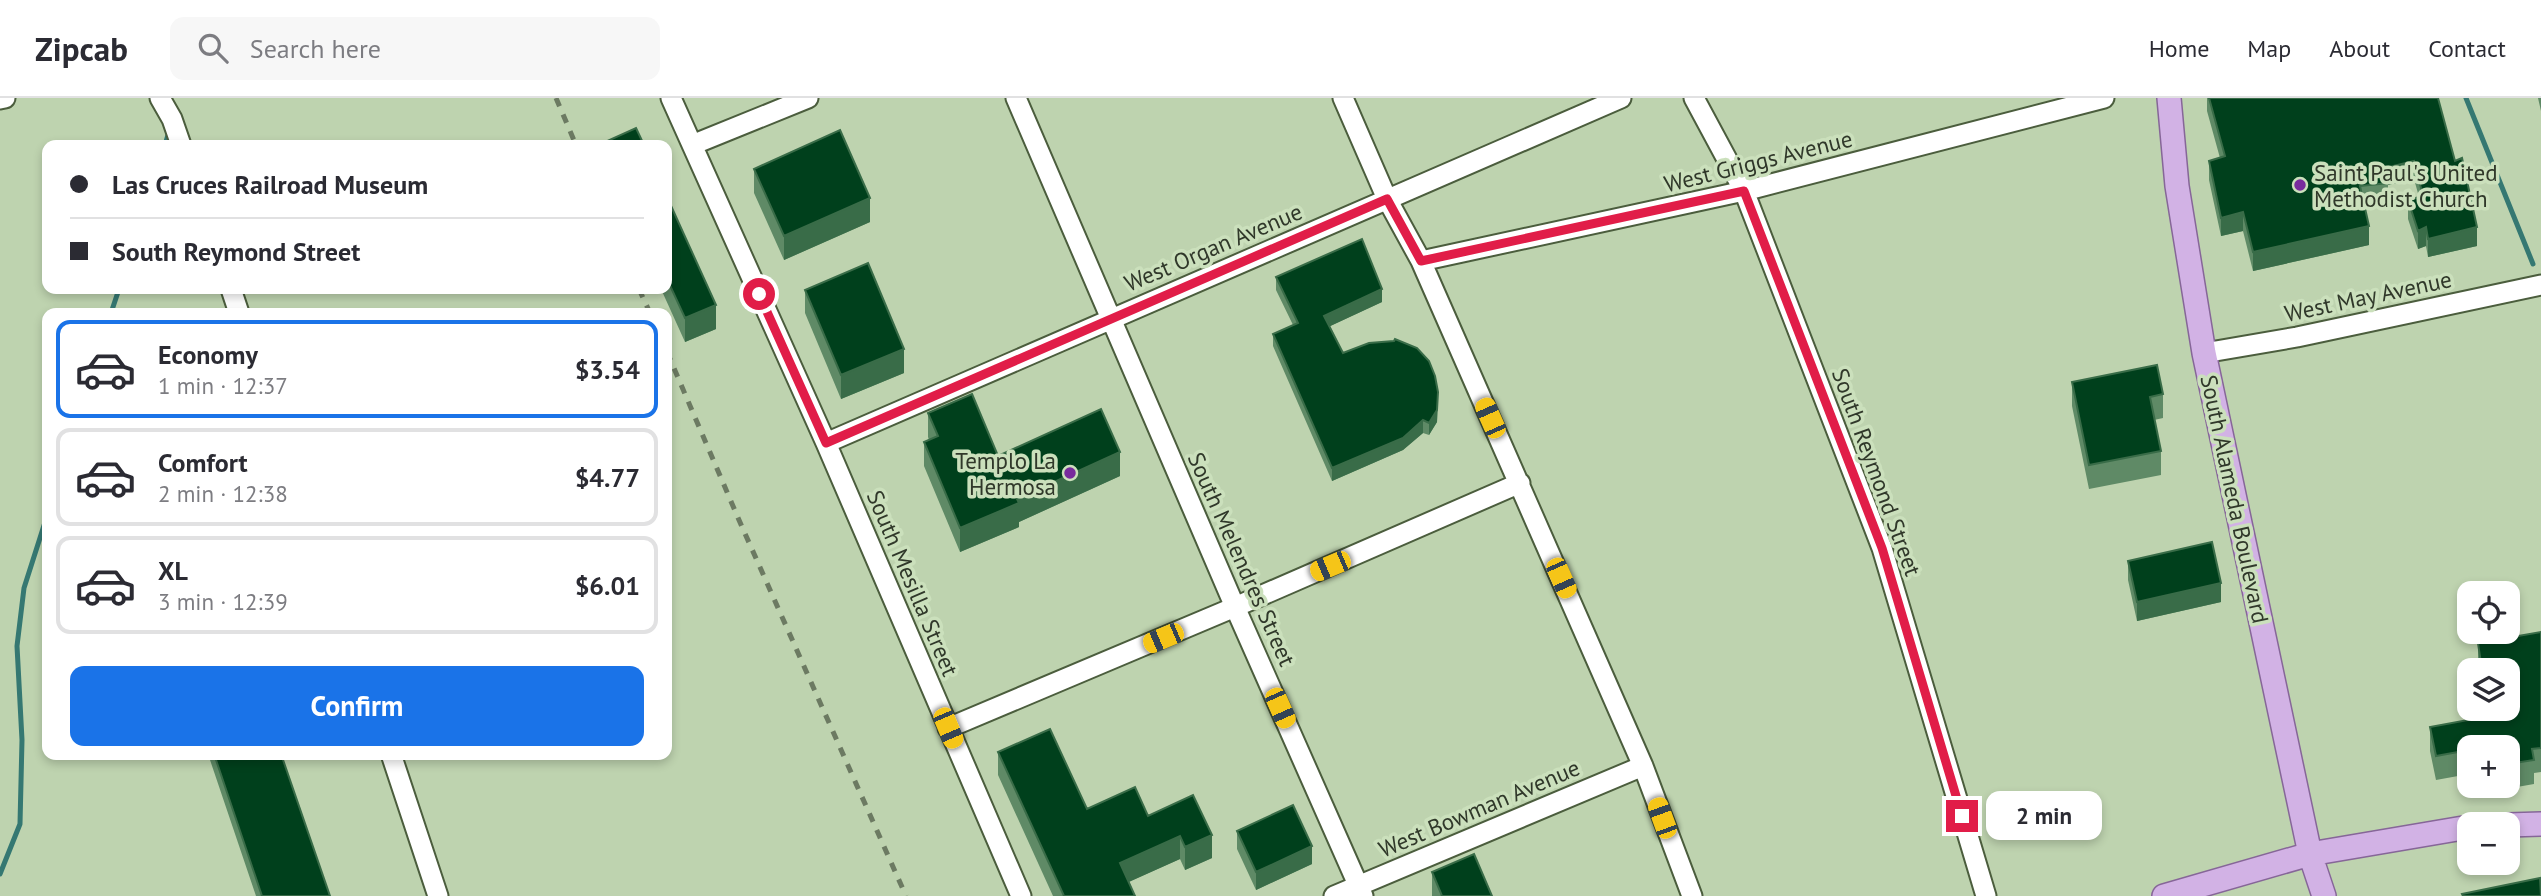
<!DOCTYPE html>
<html lang="en">
<head>
<meta charset="utf-8">
<style>
	body { margin:0; font-family:"PT Sans",sans-serif; background:#f7f7f7; color:#2b2b33; height:100vh; display:flex; flex-direction:column; font-size:26px; white-space:nowrap }
	* { box-sizing:border-box; margin:0 }
	p { font-size:23px; color:#7c7c81 }
	.icon { flex:none; width:38px; height:38px; fill:none; stroke:currentColor; stroke-width:2; stroke-linecap:round; stroke-linejoin:round }
	.map { position:relative; flex:1; overflow:hidden }
	.details { position:absolute; left:42px; top:210px; width:630px; height:452px; display:flex; flex-direction:column; background:#fff; border-radius:14px; box-shadow:0 4px 10px #0003 }
	.details>* { flex:none }
	.banner { position:absolute; left:42px; top:42px; width:630px; height:154px; border-radius:14px; box-shadow:0 4px 10px #0003; display:grid; align-content:center; height:154px; padding:0 28px; background:#fff }
	.buttons { position:absolute; left:2457px; top:483px; display:grid; gap:14px }
	.buttons a { display:grid; place-items:center; width:63px; height:63px; border-radius:14px; background:#fff; box-shadow:0 4px 10px #0003; font-size:35px }
	.end { position:absolute; width:32px; height:32px; margin:-16px; border:9px solid #e11d48; background:#fff; box-shadow:0 0 0 4px #fff }
	.from { border-radius:50% }
	.bubble { position:absolute; height:49px; border-radius:14px; background:#fff; box-shadow:0 4px 10px #0003; font-size:23px; font-weight:700; line-height:49px; text-align:center }
	.car { position:absolute; width:21px; height:42px; margin:-21px -10px; border-radius:9px; box-shadow:0 0 5px 2px #0007; background:linear-gradient(#f5c518 24%,#345 0 40%,#f5c518 0 76%,#345 0 86%,#f5c518 0) }
	.banner b { display:flex; align-items:center; gap:24px; height:66px; font-size:26px }
	.banner b+b { border-top:2px solid #e1e1e2 }
	.banner i { width:18px; height:18px; background:#2b2b33 }
	ul { padding:12px 0 0; list-style:none }
	li { display:flex; align-items:center; gap:21px; height:98px; margin:0 14px 10px; padding:0 14px; border:4px solid #e1e1e2; border-radius:14px }
	li div { flex:1 }
	li b { display:block; font-size:26px }
	li em { font-style:normal; font-weight:700 }
	li.active { border-color:#1a73e8 }
	li>.icon { width:63px; height:63px; stroke-width:1.5 }
	.action { display:flex; gap:14px; margin-top:auto; padding:14px 28px }
	.action a { flex:1; height:80px; border-radius:14px; background:#1a73e8; color:#fff; font-size:28px; font-weight:700; line-height:80px; text-align:center }
	header { display:flex; align-items:center; gap:42px; box-sizing:border-box; height:98px; padding:0 35px; background:#fff; border-bottom:2px solid #e1e1e2 }
	header strong { font-size:33px }
	nav { display:flex; gap:38px; margin-inline-start:auto; font-size:24px }
	.search { width:490px; height:63px; background:#f7f7f7; display:flex; align-items:center; gap:18px; box-sizing:border-box; padding:0 24px; border-radius:14px; color:#7c7c81; font-size:26px }
	.map>svg:first-child { display:block }
	.lines { fill:none; stroke-linecap:round; stroke-linejoin:round }
	.stream { stroke:#357872; stroke-width:5 }
	.minor-casing { stroke:#4b5d3d; stroke-width:23 }
	.major-casing { stroke:#866698; stroke-width:26 }
	.minor { stroke:#fff; stroke-width:19 }
	.major { stroke:#d2b2e5; stroke-width:23 }
	.rail { stroke:#6c7a62; stroke-width:5; stroke-dasharray:9 9; stroke-linecap:butt }
	.wall { fill:#5f8a66 }
	.shaded-wall { fill:#396c48 }
	.building { fill:#00401c; stroke:#396c48; stroke-width:2 }
	.route { stroke:#e11d48; stroke-width:9 }
	.poi-dot { fill:#782b9d; stroke:#cbe0bc; stroke-width:2.5 }
	.labels { text-anchor:middle; dominant-baseline:central; stroke-width:7; stroke-linejoin:round; paint-order:stroke }
	.street-label { font-size:23px; fill:#30382a; stroke:#cbe0bc }
	.poi-label { font-size:23px; fill:#30382a; stroke:#cbe0bc; text-anchor:start }
</style>
</head>
<body>
<header>
<strong>Zipcab</strong>
<div class="search"><svg class="icon" aria-label="search" viewBox="0 0 24 24"><circle cx="10" cy="10" r="6"/><path d="M15 15l6 6"/></svg>Search here</div>
<nav><a>Home</a><a>Map</a><a>About</a><a>Contact</a></nav>
</header>
<div class="map">
<svg width="2541" height="798" viewBox="0 0 2541 798">
	<rect width="100%" height="100%" fill="#bed3af"/>
	<g class="lines">
		<path class="stream" d="M2466,0L2533,166
			M165,47L168,37
			M111,215L119,191
			M0,776L20,726L22,642L17,548L24,490L47,418"/>
		<g class="minor-casing">
			<path id="minor" d="M160,0L172,21L181,47
				M671,0L826,345L1021,798
				M1016,0L1235,509L1363,798
				M1343,0L1387,101L1421,163L1643,668L1692,798
				M1694,0L1744,93L1882,450L1986,798
				M0,1L5,0
				M692,47L808,0
				M1421,163L1744,93L2104,0
				M231,191L239,215
				M2204,255L2297,239L2541,187
				M826,345L1621,0
				M948,630L1235,509L1520,385
				M391,656L438,798
				M1334,798L1643,668"/>
		</g>
		<g class="major-casing">
			<path id="major" d="M2169,0L2177,88L2204,255L2310,756L2324,798
				M2508,727L2541,726
				M2164,798L2310,756L2469,729"/>
		</g>
		<use href="#minor" class="minor"/>
		<use href="#major" class="major"/>
		<path class="rail" d="M556,0L576,47
			M639,191L650,215
			M667,254L739,422L906,798"/>
	</g>
	<path class="wall" d="M2207,0H2438L2477,148L2428,159L2426,148L2418,151L2408,121V102L2419,99L2414,81L2388,87V103L2364,106L2369,147L2253,173L2243,133L2221,138L2209,82V63L2220,60L2207,13Z
		M2538,0H2541V13Z
		M754,71L870,124L784,162L754,95Z
		M667,99L716,231L685,244L661,191H667Z
		M1276,179L1382,204L1330,228L1343,255L1438,306L1437,324L1429,337L1423,335L1403,352L1332,383L1273,248V236L1293,227L1276,192Z
		M805,192L904,275L841,301L805,215Z
		M2072,284L2163,296V320L2154,322L2161,353V377L2089,391L2072,308Z
		M928,315L998,358L1120,378L1019,424V429L960,454L924,368V344L929,342L928,339Z
		M2128,463L2221,504L2137,523L2128,482Z
		M2541,534V674L2534,675V686L2500,692L2499,688H2508V649H2469V676L2436,682L2430,653V629L2486,619L2485,611H2508V572H2478V545Z
		M998,654L1087,711L1148,718L1212,760L1185,772L1180,761L1128,784L1135,798H1053L998,677Z
		M208,656H281L330,798H256Z
		M1237,733L1312,766L1256,792L1237,751Z
		M1432,774L1492,798H1432Z"/>
	<path class="shaded-wall" d="M2414,63V81L2388,87L2385,70Z
		M870,100V124L784,162V138Z
		M2243,114V133L2221,138V120Z
		M2369,128V147L2253,173V154Z
		M2426,129V148L2418,151V133Z
		M2477,129V148L2428,159V141Z
		M1382,191V204L1324,231V218Z
		M716,207V231L685,244V220Z
		M904,251V275L841,301V277Z
		M1438,294L1437,324L1429,337V325Z
		M1423,322V335L1403,352L1332,383V370Z
		M1120,354V378L1019,424V429L960,454V430L1017,401Z
		M2221,485V504L2137,523V504Z
		M1212,737V760L1185,772V749Z
		M1180,738V761L1120,788V765Z
		M1312,748V766L1256,792V774Z"/>
	<path class="building" d="M2209,0H2438L2455,63L2462,60L2477,129L2428,141L2426,129L2418,133L2408,102L2423,98L2414,63L2385,70L2388,85L2360,88L2369,128L2253,154L2243,114L2221,120L2209,63L2225,58Z
		M636,30L644,47H606L605,44Z
		M840,32L870,100L784,138L754,71Z
		M667,99L716,207L685,220L667,181Z
		M1362,141L1382,191L1324,218L1343,255L1369,245L1394,243L1395,241L1417,250L1429,263L1435,278L1438,294L1437,312L1429,325L1423,322L1403,340L1332,370L1273,236L1298,225L1276,179Z
		M868,165L904,251L841,277L805,192Z
		M2157,267L2163,296L2150,299L2161,353L2089,367L2072,284Z
		M972,296L998,358L1101,311L1120,354L1017,401L1019,405L960,430L924,344L938,338L928,315Z
		M2212,444L2221,485L2137,504L2128,463Z
		M2541,534V650L2532,651L2534,662L2508,666V649H2497L2496,648L2488,649H2469V652L2436,658L2430,629L2490,618L2489,611H2508V572H2482L2478,545Z
		M1050,631L1087,711L1135,689L1148,718L1193,697L1212,737L1185,749L1180,738L1120,765L1135,798H1064L998,654Z
		M214,656H281L330,798H262Z
		M1293,707L1312,748L1256,774L1237,733Z
		M1474,756L1492,798H1442L1432,774Z
		M2540,780L2541,798H2463L2462,796Z"/>
	<g class="lines">
		<path class="route" d="M759,196L826,345L1387,101L1421,163L1744,93L1882,450L1962,718"/>
	</g>
	<g class="poi-dot">
		<circle cx="2300" cy="87" r="7"/>
		<circle cx="1070" cy="375" r="7"/>
	</g>
	<g class="labels">
		<g class="street-label">
			<text transform="translate(1758 63) rotate(-14)">West Griggs Avenue</text>
			<text transform="translate(1213 149) rotate(-23)">West Organ Avenue</text>
			<text transform="translate(2368 198) rotate(-12)">West May Avenue</text>
			<text transform="translate(1877 374) rotate(70)">South Reymond Street</text>
			<text transform="translate(2235 401) rotate(78)">South Alameda Boulevard</text>
			<text transform="translate(1242 461) rotate(66)">South Melendres Street</text>
			<text transform="translate(913 485) rotate(67)">South Mesilla Street</text>
			<text transform="translate(1479 710) rotate(-23)">West Bowman Avenue</text>
		</g>
		<g class="poi-label">
			<text x="2314" y="74">Saint Paul's United<tspan x="2314" dy="26">Methodist Church</tspan></text>
			<text x="1056" y="362" text-anchor="end">Templo La<tspan x="1056" dy="26">Hermosa</tspan></text>
		</g>
	</g>
</svg>
<div class="buttons">
<a><svg class="icon" aria-label="locate" viewBox="0 0 24 24"><circle cx="12" cy="12" r="6"/><path d="M12 2v4M12 18v4M2 12h4M18 12h4"/></svg></a>
<a><svg class="icon" aria-label="layers" viewBox="0 0 24 24"><path d="M12 4l9 5-9 5-9-5zM3 14l9 5 9-5"/></svg></a>
<a>+</a>
<a>−</a>
</div>
<i class="end from" style="left:759px;top:196px"></i>
<i class="end" style="left:1962px;top:718px"></i>
<div class="bubble" style="left:1986px;top:693px;width:116px">2 min</div>
<i class="car" style="left:1490px;top:320px;rotate:336deg"></i>
<i class="car" style="left:1330px;top:468px;rotate:247deg"></i>
<i class="car" style="left:1561px;top:480px;rotate:156deg"></i>
<i class="car" style="left:1163px;top:540px;rotate:247deg"></i>
<i class="car" style="left:1280px;top:610px;rotate:156deg"></i>
<i class="car" style="left:948px;top:630px;rotate:157deg"></i>
<i class="car" style="left:1662px;top:720px;rotate:340deg"></i>
<div class="banner">
<b><i class="from"></i>Las Cruces Railroad Museum</b>
<b><i></i>South Reymond Street</b>
</div>
<section class="details">
<ul>
<li class="active"><svg class="icon" aria-label="car" viewBox="0 0 24 24"><path d="M5 17H2v-5l4-1 3-4h7l3 4 3 1v5h-3M9 17h6M6 11h13"/><circle cx="7" cy="17" r="2"/><circle cx="17" cy="17" r="2"/></svg><div><b>Economy</b><p>1 min · 12:37</p></div><em>$3.54</em></li>
<li><svg class="icon" aria-label="car" viewBox="0 0 24 24"><path d="M5 17H2v-5l4-1 3-4h7l3 4 3 1v5h-3M9 17h6M6 11h13"/><circle cx="7" cy="17" r="2"/><circle cx="17" cy="17" r="2"/></svg><div><b>Comfort</b><p>2 min · 12:38</p></div><em>$4.77</em></li>
<li><svg class="icon" aria-label="car" viewBox="0 0 24 24"><path d="M5 17H2v-5l4-1 3-4h7l3 4 3 1v5h-3M9 17h6M6 11h13"/><circle cx="7" cy="17" r="2"/><circle cx="17" cy="17" r="2"/></svg><div><b>XL</b><p>3 min · 12:39</p></div><em>$6.01</em></li>
</ul>
<div class="action"><a>Confirm</a></div>
</section>
</div>
</body>
</html>
